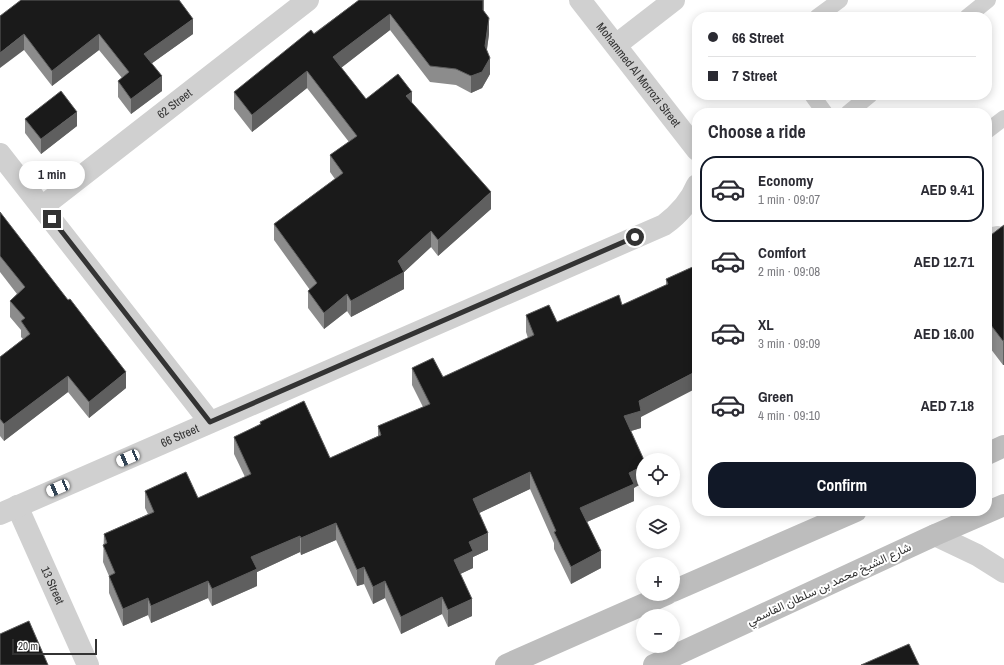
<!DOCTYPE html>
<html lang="en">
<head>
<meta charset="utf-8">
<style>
	body { margin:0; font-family:"Archivo Narrow",Vazirmatn,sans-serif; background:#f7f7f7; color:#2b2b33; height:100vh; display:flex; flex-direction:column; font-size:15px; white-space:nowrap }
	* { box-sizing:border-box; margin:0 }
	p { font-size:13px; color:#7c7c81 }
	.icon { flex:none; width:22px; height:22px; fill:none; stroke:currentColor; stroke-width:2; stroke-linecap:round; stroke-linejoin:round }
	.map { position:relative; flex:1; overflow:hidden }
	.panel { position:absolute; left:692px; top:108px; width:300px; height:408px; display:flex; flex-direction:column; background:#fff; border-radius:16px; box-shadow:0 2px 10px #0003 }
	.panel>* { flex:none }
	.hud { position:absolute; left:692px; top:12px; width:300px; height:88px; border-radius:16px; box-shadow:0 2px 10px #0003; display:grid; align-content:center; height:88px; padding:0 16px; background:#fff }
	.controls { position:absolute; left:636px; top:453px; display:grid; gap:8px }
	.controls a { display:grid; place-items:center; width:44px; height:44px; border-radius:50%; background:#fff; box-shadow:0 2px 10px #0003; font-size:20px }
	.scale { position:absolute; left:12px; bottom:10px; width:85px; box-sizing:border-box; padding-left:4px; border:2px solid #333; border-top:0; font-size:11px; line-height:14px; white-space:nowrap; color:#333; -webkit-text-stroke:3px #fff; paint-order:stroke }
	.end { position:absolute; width:18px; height:18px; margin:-9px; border:5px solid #333; background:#fff; box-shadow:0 0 0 2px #fff }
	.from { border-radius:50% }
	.bubble { position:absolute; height:28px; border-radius:14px; background:#fff; box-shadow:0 2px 10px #0003; font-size:13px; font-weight:700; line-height:28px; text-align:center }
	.car { position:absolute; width:12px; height:24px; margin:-12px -6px; border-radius:5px; box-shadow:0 0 3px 1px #0007; background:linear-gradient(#fff 24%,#345 0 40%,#fff 0 76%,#345 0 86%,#fff 0) }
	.hud b { display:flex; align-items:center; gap:14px; height:38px; font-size:15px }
	.hud b+b { border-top:1px solid #e1e1e2 }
	.hud i { width:10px; height:10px; background:#2b2b33 }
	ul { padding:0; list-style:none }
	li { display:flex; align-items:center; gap:12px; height:66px; margin:0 8px 6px; padding:0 8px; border:2px solid transparent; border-radius:16px }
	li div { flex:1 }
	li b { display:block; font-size:15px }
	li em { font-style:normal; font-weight:700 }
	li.selected { border-color:#111827 }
	li>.icon { width:36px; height:36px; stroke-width:1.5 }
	h2 { padding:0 16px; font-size:18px; line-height:48px }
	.button { display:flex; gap:8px; margin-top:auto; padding:8px 16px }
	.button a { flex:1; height:46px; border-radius:16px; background:#111827; color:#fff; font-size:16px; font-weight:700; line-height:46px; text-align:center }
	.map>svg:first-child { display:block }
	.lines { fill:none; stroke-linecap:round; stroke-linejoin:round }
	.service { stroke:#d0d0d0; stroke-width:16 }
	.minor { stroke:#d0d0d0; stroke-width:22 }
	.secondary { stroke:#bdbdbd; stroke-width:22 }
	.wall { fill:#8c8c8c }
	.shaded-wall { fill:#5f5f5f }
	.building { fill:#1a1a1a; stroke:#5f5f5f }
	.route { stroke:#333; stroke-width:5 }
	.labels { text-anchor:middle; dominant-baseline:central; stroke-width:4; stroke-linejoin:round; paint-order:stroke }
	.street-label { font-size:12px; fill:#333; stroke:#fff }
</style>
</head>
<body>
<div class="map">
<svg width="1004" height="665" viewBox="0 0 1004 665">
	<rect width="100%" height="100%" fill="#fff"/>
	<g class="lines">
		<path class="service" d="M817,17L840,0
			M967,17L988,0
			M812,95L825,113
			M848,113L870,95
			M987,131L1004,118
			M987,236L997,234L1004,235"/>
		<g class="minor">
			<path id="s1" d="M580,0L697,150"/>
			<path d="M616,45L674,0"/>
			<path d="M0,154L210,422"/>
			<path id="s2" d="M42,207L308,0"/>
			<path id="s3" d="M17,506L88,665"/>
			<path id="s4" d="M0,514L664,225C679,214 690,202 697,185"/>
			<path d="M935,535L977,555L1004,572"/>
		</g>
		<path class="secondary" d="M987,454L1004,446
			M673,591L856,511
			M506,665L667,594
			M654,665L935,535L1004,505"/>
	</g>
	<path class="wall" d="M21,0H179L193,34L152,63L162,91L131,114L118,97V81L122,78L99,50L52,86L24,50Z
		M359,0H484V11L489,34L487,50L490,74L482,88L471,93L456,85L430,82L390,30L341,68L366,99L412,103L491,209L438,256L431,247L404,272V289L351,317L347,311L324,329L308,308V291L310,290L274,240V224L335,179L330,172V155L349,142L307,88L252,132L234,109V92Z
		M25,119L77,126L41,154L25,133Z
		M0,212L126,388L89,418L68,392L4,441L0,436V357L23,339L21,337V330L10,317V301L17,294L0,272Z
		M1004,225L1003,365L987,344V238Z
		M697,265L641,417V428L631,431L634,488V501L587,522L601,568L571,584L554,549V543L530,489L479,513L488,550L473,557V568L460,574L472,616L448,627L442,614L401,634L385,598L373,604L364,584L357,586L336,540L301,555L300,552L257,572V586L212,606L208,598L151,623L148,615L123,626L109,593V576L103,562L104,534L148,514L145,508V491L198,498L245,477L234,454V437L260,425V422L330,458L378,436V426L423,407L412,385V368L443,377L528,338L526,332V315L557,322L622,305L666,285V279Z"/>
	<path class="shaded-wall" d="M390,14V30L333,74V57Z
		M489,18V34L485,62V46Z
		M193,19V34L144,69V54Z
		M24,34V50L0,68V53Z
		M99,34V50L52,86V71Z
		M490,58V74L482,88L471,93V76Z
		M307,71V88L252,132V115Z
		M162,76V91L131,114V99Z
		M412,92V108L406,96Z
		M77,112V126L41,154V139Z
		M491,192V209L438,256V240Z
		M431,231V247L402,274L404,272V289L351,317V301L398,261Z
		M347,294V311L324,329V313Z
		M1004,340V365H1003V341Z
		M697,371V388L641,417V428L624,433V416L639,401Z
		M126,372V388L89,418V402Z
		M68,376V392L4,441V424Z
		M643,466V483L634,488V501L580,525V508L629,473Z
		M530,472V489L473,516V499Z
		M336,523V540L301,555V538Z
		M488,533V550L473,557V568L454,577V560L469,542Z
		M300,536V552L257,572V586L212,606V589L251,557Z
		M601,551V568L571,584V567Z
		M364,567V584L357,586V570Z
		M208,581V598L151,623V606Z
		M385,581V598L373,604V587Z
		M442,597V614L401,634V617Z
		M148,598V615L123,626V609Z
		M472,599V616L448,627V610Z"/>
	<path class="building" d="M21,0H179L193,19L144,54L162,76L131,99L118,81L129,72L99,34L52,71L24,34L0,53V16Z
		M359,0H483V10L489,18L485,46L490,58L482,72L471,76L456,69L430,66L390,14L333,57L366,99L398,74L412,92L406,96L491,192L438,240L431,231L398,261L404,272L351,301L347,294L324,313L308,291L317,283L274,224L343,173L330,155L357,136L307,71L252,115L234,92L311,30L314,34Z
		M61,91L77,112L41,139L25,119Z
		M0,212L68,300L70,299L126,372L89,402L68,376L4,424L0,419V357L30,334L21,321L25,318L10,301L25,287L0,256Z
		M1004,225V340L1003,341L987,320V238Z
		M697,265V371L639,401L641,411L624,416L644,460H643V466L629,473L634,484L580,508L601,551L571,567L554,532L556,531L530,472L473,499L488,533L469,542L473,551L454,560L472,599L448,610L442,597L401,617L385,581L373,587L364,567L357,570L336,523L301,538L300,536L251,557L257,569L212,589L208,581L151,606L148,598L123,609L109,576L115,573L103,545L107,543L104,534L154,512L145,491L186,472L198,498L251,474L234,437L261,424L260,422L304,401L330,458L381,435L378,426L430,404L412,368L433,358L443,377L534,335L526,315L549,305L557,322L619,295L622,305L668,284L666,279Z
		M29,621L48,665H0V634Z
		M909,644L919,665H861Z"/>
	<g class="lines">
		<path class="route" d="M52,219L210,422L635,237"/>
	</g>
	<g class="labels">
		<g class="street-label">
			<text stroke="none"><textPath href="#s1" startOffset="95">Mohammed Al Morrozi Street</textPath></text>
			<text stroke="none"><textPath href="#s2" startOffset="168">62 Street</textPath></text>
			<text stroke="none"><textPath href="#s4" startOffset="196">66 Street</textPath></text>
			<text transform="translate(829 584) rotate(-25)">شارع الشيخ محمد بن سلطان القاسمي</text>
			<text stroke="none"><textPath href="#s3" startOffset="87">13 Street</textPath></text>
		</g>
	</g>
</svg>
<div class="controls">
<a><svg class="icon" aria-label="locate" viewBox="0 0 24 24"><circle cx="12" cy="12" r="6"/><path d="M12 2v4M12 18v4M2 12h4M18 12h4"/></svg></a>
<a><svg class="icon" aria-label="layers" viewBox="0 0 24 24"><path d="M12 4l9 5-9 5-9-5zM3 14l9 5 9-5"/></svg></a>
<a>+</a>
<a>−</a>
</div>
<div class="scale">20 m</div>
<i class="end from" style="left:635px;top:237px"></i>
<i class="end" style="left:52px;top:219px"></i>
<div class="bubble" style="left:19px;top:161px;width:66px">1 min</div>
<i class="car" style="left:128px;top:458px;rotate:247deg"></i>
<i class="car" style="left:58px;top:488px;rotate:247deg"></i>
<div class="hud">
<b><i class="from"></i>66 Street</b>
<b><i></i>7 Street</b>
</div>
<section class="panel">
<h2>Choose a ride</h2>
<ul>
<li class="selected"><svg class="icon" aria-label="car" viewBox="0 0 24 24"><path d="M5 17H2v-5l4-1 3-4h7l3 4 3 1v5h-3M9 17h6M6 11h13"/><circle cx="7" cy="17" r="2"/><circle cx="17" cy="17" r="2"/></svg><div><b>Economy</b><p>1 min · 09:07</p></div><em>AED 9.41</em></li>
<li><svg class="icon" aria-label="car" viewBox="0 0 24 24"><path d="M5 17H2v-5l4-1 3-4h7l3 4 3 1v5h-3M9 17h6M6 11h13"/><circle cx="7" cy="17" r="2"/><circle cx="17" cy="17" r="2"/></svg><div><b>Comfort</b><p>2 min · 09:08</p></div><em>AED 12.71</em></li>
<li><svg class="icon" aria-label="car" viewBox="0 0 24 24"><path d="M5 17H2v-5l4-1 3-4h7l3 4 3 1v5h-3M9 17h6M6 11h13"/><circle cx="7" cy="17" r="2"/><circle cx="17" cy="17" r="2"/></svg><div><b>XL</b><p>3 min · 09:09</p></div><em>AED 16.00</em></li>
<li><svg class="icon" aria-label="car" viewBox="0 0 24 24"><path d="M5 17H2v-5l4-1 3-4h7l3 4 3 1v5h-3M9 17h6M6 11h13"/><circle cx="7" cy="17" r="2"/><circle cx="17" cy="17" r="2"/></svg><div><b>Green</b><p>4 min · 09:10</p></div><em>AED 7.18</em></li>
</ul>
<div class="button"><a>Confirm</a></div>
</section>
</div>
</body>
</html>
